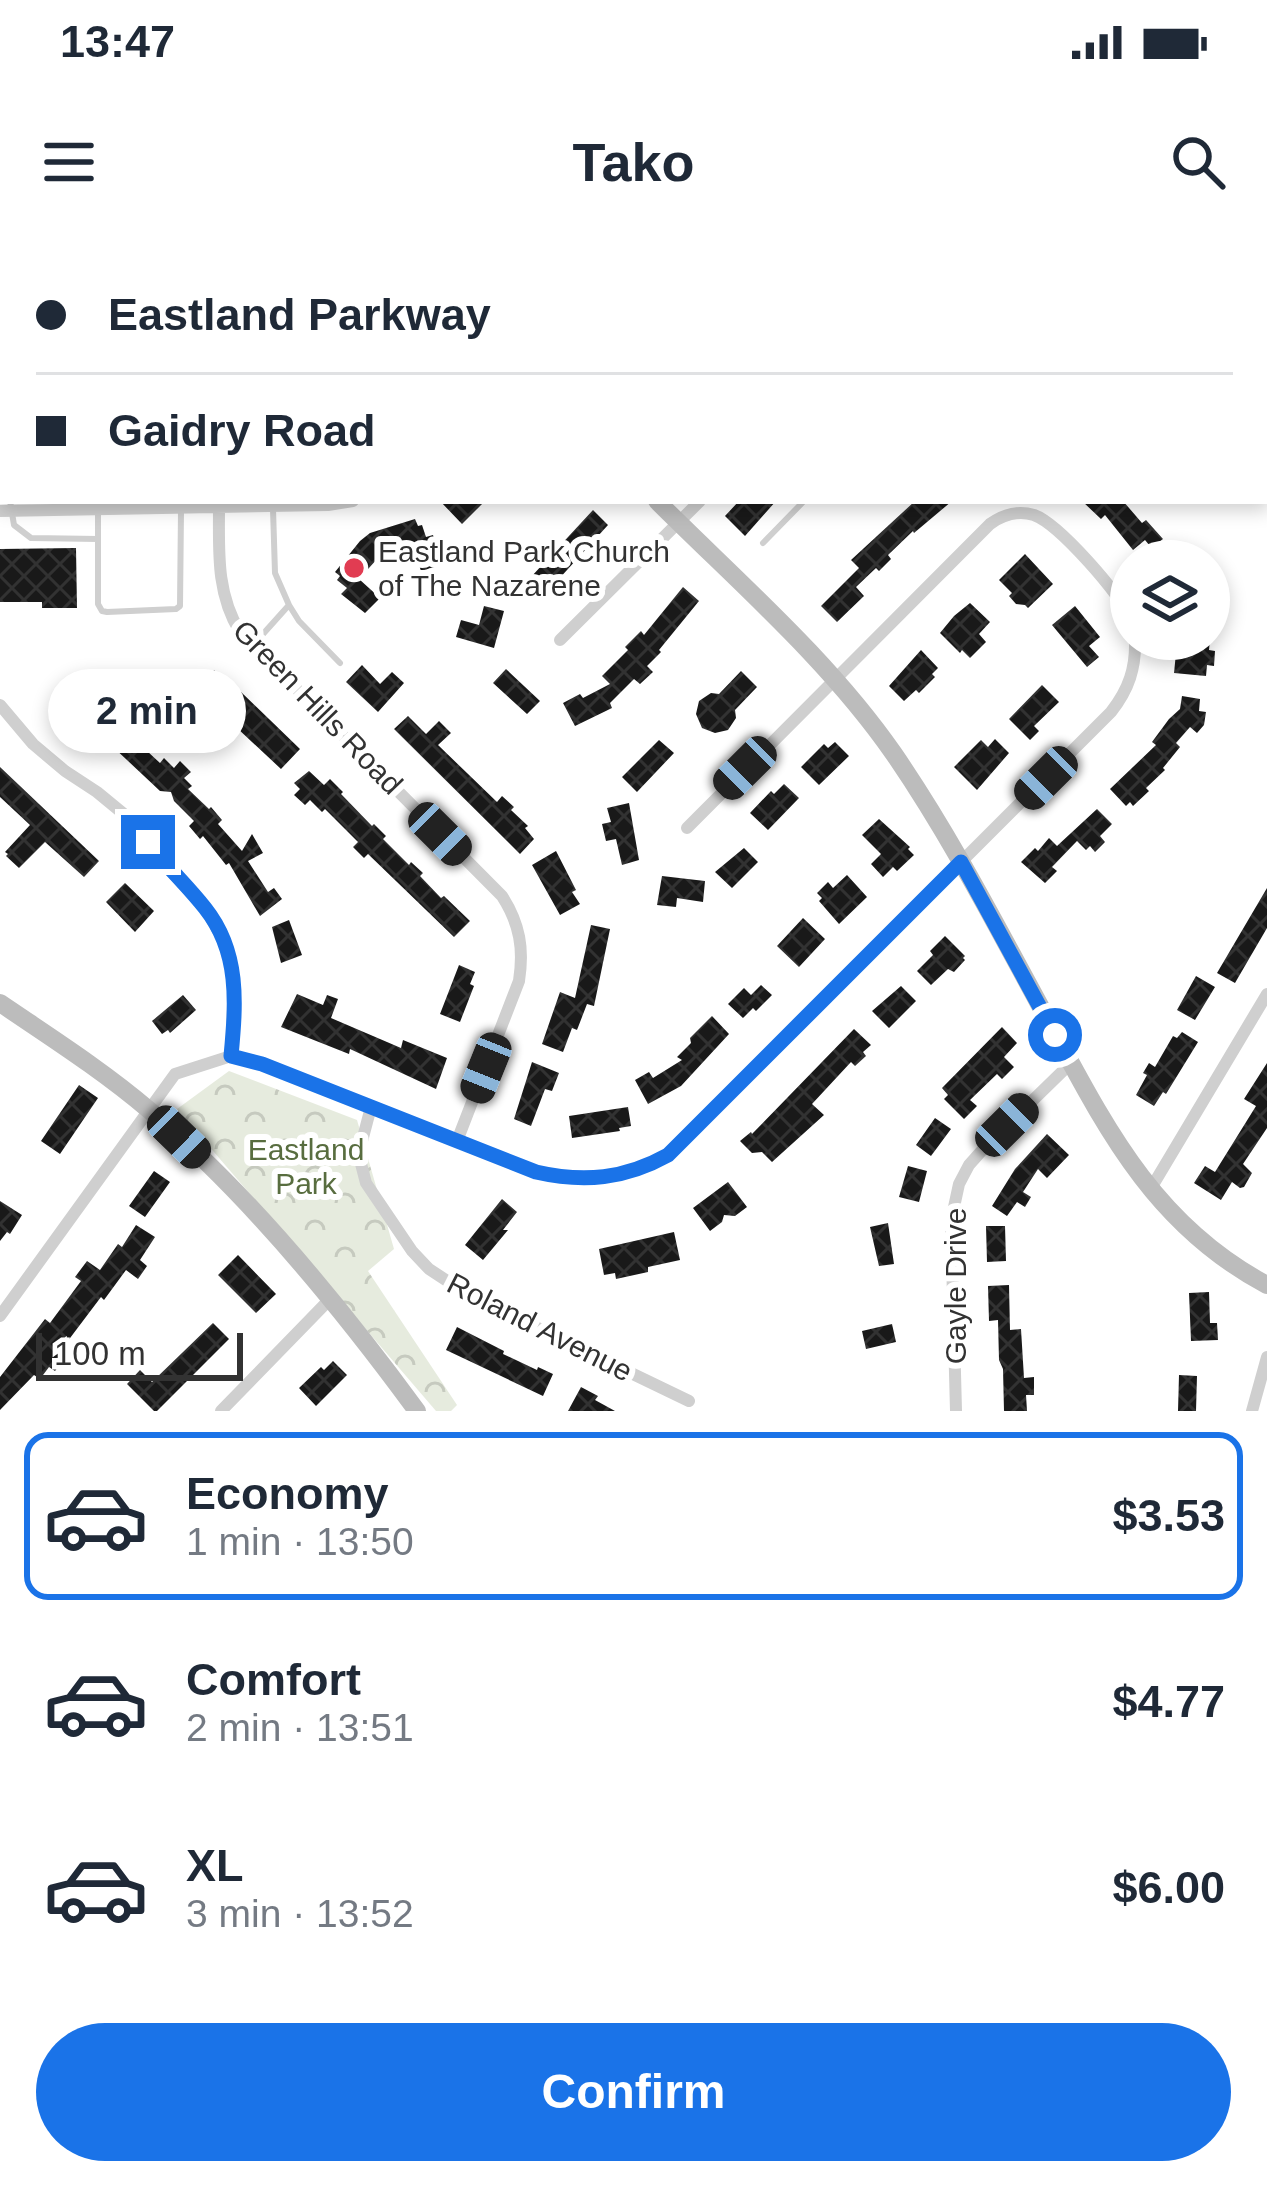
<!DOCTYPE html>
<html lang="en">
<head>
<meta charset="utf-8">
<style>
	body { margin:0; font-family:Arial,sans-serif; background:#f2f2f3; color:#1f2937; height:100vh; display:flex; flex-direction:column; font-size:45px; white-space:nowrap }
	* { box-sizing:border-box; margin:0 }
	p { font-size:39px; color:#747a83 }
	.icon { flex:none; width:66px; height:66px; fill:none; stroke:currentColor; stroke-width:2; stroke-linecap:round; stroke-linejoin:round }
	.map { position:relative; height:1171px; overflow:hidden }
	.side { display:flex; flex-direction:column; background:#fff; flex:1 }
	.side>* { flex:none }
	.top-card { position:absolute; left:0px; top:0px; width:1269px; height:264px; box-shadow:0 6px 18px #0003; display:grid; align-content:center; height:264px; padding:0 36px; background:#fff }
	.tools { position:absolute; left:1110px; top:300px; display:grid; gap:24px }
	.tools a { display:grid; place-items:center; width:120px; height:120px; border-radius:50%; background:#fff; box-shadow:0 6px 18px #0003; font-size:60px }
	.scale { position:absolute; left:36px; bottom:30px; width:207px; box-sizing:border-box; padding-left:12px; border:6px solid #323232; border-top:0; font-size:33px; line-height:42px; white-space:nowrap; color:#323232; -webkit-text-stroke:9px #fff; paint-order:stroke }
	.end { position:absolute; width:54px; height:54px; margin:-27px; border:15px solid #1a73e8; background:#fff; box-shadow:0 0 0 6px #fff }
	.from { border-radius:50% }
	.bubble { position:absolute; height:84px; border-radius:42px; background:#fff; box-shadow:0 6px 18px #0003; font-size:39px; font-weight:700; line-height:84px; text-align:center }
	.car { position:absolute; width:36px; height:72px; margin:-36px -18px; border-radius:15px; box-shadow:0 0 9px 3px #0007; background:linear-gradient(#222 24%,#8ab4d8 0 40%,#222 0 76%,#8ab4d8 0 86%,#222 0) }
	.top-card b { display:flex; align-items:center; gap:42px; height:114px; font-size:45px }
	.top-card b+b { border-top:3px solid #e0e1e3 }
	.top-card i { width:30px; height:30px; background:#1f2937 }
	ul { padding:21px 0 0; list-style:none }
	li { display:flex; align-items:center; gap:36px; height:168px; margin:0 24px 18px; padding:0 12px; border:6px solid transparent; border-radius:24px }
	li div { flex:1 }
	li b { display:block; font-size:45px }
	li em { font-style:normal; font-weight:700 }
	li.current { border-color:#1a73e8 }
	li>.icon { width:108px; height:108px; stroke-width:1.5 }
	.cta { display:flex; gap:24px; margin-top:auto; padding:24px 36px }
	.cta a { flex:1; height:138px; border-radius:72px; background:#1a73e8; color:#fff; font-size:48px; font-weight:700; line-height:138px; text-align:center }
	.status { display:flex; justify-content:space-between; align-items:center; height:84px; padding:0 60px; background:#fff; direction:ltr }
	.status svg { height:33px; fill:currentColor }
	header { display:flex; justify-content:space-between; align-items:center; height:156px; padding:0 36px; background:#fff; font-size:54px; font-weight:700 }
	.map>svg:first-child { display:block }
	.park { fill:url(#park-crowns) }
	.building { fill:url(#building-cross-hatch) }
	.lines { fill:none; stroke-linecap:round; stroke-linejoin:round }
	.lane { stroke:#cfcfcf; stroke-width:6 }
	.street { stroke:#cfcfcf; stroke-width:12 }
	.secondary { stroke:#bcbcbc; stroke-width:18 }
	.route { stroke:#1a73e8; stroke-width:15 }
	.poi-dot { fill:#e13c52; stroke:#fff; stroke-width:4.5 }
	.labels { text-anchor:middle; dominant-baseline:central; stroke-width:12; stroke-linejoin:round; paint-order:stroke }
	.poi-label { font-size:30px; fill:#323232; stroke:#fff; text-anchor:start }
	.street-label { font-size:30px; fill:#323232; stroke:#fff }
	.park-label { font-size:30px; fill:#586d3f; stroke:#fff }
</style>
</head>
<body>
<div class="status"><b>13:47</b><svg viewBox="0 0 49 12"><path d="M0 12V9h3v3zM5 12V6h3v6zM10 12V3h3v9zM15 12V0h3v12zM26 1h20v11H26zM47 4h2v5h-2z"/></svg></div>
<header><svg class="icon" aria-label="menu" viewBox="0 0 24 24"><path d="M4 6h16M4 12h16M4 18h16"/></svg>Tako<svg class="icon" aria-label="search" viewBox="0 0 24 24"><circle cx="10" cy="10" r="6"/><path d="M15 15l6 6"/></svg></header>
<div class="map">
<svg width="1267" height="1171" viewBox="0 0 1267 1171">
	<defs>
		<pattern id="park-crowns" width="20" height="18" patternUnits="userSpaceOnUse" patternTransform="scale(3)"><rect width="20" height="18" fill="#e6ebde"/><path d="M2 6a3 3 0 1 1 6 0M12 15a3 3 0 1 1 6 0" fill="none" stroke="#c6cabf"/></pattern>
		<pattern id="building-cross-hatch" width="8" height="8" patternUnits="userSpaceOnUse" patternTransform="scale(3)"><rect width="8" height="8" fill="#191919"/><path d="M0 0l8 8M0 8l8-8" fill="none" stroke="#323232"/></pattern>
	</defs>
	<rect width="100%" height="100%" fill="#fff"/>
	<path class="park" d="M229,831L357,880L394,1009L368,1031L457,1165L451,1171H436L177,869Z"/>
	<path class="building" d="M440,261H485L462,284Z
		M739,261H776L745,296L725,276Z
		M915,261H952L914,293L913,291L888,315L891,319L879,331L876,328L856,347L864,356L837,382L821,366L859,328L851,320Z
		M1082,261H1123L1142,283L1146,280L1163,299L1154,306H1150L1145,300L1133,310L1105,275L1101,279Z
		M593,270L608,285L547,352L531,337Z
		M415,279L418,286L422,285L426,297L433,295L442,325L421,331L412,304L378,318L359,339L380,358L365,373L341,354L347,348L337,340L340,336L335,332L360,301L370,293Z
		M76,308L77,368H42V362H0V309Z
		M1025,314L1053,344L1028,368L1025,365L1016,364L1009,356L1012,353L999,340Z
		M683,347L699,361L659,410L661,412L647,426L653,432L640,444L634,439L610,463L612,468L575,486L563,463L580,454L583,458L610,444L602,436L628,410L625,407L641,391L644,395Z
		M970,363L990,382L979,394L986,402L970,418L962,410L960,413L940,393L954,376Z
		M484,366L504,371L494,408L456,397L461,380L479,385Z
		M1075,366L1100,397L1089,406L1099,417L1087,427L1052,385Z
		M1191,399H1210L1209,410L1215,411L1214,426L1207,425L1206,436L1174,433L1176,413L1190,414Z
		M921,410L938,428L932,434L935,437L919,453L916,450L904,461L889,446Z
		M362,425L380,444L392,432L404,443L378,472L346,442Z
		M506,429L540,461L527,474L493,443Z
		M214,430L238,454L241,452L300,509L281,529L220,472L224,467L201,444Z
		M741,431L757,447L735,470L736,478L728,490L715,493L702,488L696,474L699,461L711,453L719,454Z
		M71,441L112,477L114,475L124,484L128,479L141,491L134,499L160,523L164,518L174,528L180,521L191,532L184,538L192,546L188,549L209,569L211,567L222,580L218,584L242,611L252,594L263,613L248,621L268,652L274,648L282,659L260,676L229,623L226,625L203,596L200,599L189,586L194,581L174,561L171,552L160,551L111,505L108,509L95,497L98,493L57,458Z
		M1042,445L1059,462L1034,486L1039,491L1030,500L1009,479Z
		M1182,456L1200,459L1199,471L1206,472L1204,485L1197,493L1190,487L1176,503L1180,507L1163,528L1165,530L1146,548L1149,551L1133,566L1130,562L1126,566L1110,549L1156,505L1152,502L1169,479L1180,469Z
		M408,476L426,494L439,481L451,493L438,505L497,562L502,556L514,567L511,570L528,586L525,588L534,599L520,614L394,489Z
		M995,499L1009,513L977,550L954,527L981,500L988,507Z
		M659,500L674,513L637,552L622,537Z
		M835,502L849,516L819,545L801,527L824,504L828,508Z
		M0,527L99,621L84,637L45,602L19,628L6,616L8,614L5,612L30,585L0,557Z
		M309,531L324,545L330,539L343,552L341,554L372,586L374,584L386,596L383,599L409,625L411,622L423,633L420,636L441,658L444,656L470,681L454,697L368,614L364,618L353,607L358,602L325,569L322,572L310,560L305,565L294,555L300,549L294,543Z
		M784,544L799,558L768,590L750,573L771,551L774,554Z
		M629,563L639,620L622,625L616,599L606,601L602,584L611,582L607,568Z
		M1097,569L1112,584L1100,596L1105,602L1095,612L1090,606L1086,610L1077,601L1052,627L1057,631L1045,643L1021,622L1035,608L1038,611L1049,598L1057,606Z
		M879,579L910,607L908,609L914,615L897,631L893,627L883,637L871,624L881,614L862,595Z
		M744,608L758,622L732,648L715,632Z
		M556,611L576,650L572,652L580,664L560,675L532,625Z
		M847,635L867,657L839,684L819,661L822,658L817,653L828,642L833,648Z
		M662,636L705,641L703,662L677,658L676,667L657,665Z
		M125,643L154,671L135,692L106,662Z
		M1267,648V688L1235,743L1217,733Z
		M803,678L825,699L799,727L777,706Z
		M289,680L302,715L281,723L272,687Z
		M591,685L610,689L594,766L587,764L577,790L572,788L563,812L542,804L560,752L575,758Z
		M945,696L965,716L963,718L965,720L954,732L948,729L931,745L917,731L933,715L930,711Z
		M459,725L475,732L470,744L474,746L460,782L440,774Z
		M1196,736L1215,747L1195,780L1177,770Z
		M761,745L772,755L756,771L753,768L743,778L728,764L744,748L751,755Z
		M901,746L916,761L889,788L872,771Z
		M297,754L323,765L327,755L338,759L331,778L401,808L403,800L447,818L436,849L350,809L349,814L281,787Z
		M183,755L196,770L170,793L168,790L162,794L152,781Z
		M712,776L729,794L681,846L648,864L635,840L649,832L653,838L682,820L677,817L691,803L690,798Z
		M1002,787L1017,803L1004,817L1014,827L1002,839L997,834L970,860L977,866L964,879L944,859L948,855L942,848Z
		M854,789L871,805L863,812L866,816L855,826L851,822L812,864L824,875L772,922L762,912L752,913L740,901L751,892L752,894Z
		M1182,792L1198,802L1166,854L1163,852L1154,866L1136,855L1147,835L1143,833L1149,823L1155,827L1173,796L1177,798Z
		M532,822L559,833L552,851L545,849L531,886L514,879Z
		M1267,823V888L1243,924L1252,933L1244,947L1240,948L1232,942L1221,960L1194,943L1205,926L1215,932L1256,866L1244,859Z
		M79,845L98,858L60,914L41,901Z
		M628,867L631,886L619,888L620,891L572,898L569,876Z
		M935,878L951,889L931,916L916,905Z
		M1047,894L1069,915L1047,938L1038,929L1023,952L1031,957L1025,967L1017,962L1007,976L992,966L1015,929Z
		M908,926L927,931L919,962L899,957Z
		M154,931L170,942L145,977L129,966Z
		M728,942L747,967L735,976L724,975L722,982L710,991L693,968Z
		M502,959L517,972L503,990H508L483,1020L465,1005Z
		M0,961L22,975L10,994L7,992L0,1001Z
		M888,983L894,1024L879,1026L870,987Z
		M136,985L155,997L140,1020L147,1026L138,1039L126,1030L104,1060L101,1057L61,1110L67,1115L55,1131L49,1127L40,1139L34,1135L0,1170V1137L45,1079L50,1083L81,1041L75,1037L87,1021L100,1030L118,1004L122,1007Z
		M986,986H1005L1006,1021L987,1022Z
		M674,992L680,1020L648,1027V1032L616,1039L615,1033L604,1035L599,1009Z
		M238,1015L276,1054L256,1073L218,1035Z
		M1009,1045L1010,1090L1021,1089L1024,1138L1034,1137V1155H1026L1027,1171H1004L1003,1129L999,1120L998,1080L989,1081L988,1046Z
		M1209,1052L1210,1083H1217L1218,1100L1191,1101L1189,1053Z
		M213,1083L229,1099L157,1171H154L127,1144L140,1130L152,1142Z
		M892,1084L896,1102L866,1109L862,1091Z
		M457,1087L504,1111L503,1114L537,1130L538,1127L553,1134L543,1156L446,1110Z
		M333,1121L347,1135L316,1166L299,1148L321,1127L324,1130Z
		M1179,1135L1197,1136L1196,1171H1178Z
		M581,1147L598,1156L595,1160L615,1171H568Z"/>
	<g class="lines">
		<path class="lane" d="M212,0V3
			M580,0L583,3
			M710,0L713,3
			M851,0L854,3
			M915,0L918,3
			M513,3L516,0
			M777,3L780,0
			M824,3L827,0
			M955,3L958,0
			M10,261L14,285L31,298L98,299
			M98,273V364L102,371L107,372L176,369L180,366L181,270
			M763,303L804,261
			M289,365L299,381L340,423
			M255,403L289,365L275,333L273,269"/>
		<path class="street" d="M1137,0V3
			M643,3L646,0
			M219,267C219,311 216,353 240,392L502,656C520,684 524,709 519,741L457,901
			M0,271L328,265L353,261
			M560,400L700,261
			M0,465L33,504L65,531L97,552L131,580L165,625L205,668L224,701L234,738L231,816
			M687,588L990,284C1004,274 1018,270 1034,275C1059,284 1121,355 1131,379
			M371,867L361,905L360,920L366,943L412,1011L429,1029L467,1054L689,1161
			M1150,950L1267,754
			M0,1076L175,834L231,816L263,824L536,932C584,943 625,939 668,915L1111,472C1129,449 1136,428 1135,399
			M221,1171L330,1059
			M956,1171L951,981L959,944L969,925L985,907L1071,823
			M1252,1171L1267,1117"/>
		<path class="secondary" d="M394,0L397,3
			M657,261C738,342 828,419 894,514C951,597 997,687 1045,775C1104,884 1152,984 1267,1045
			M0,763C50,797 102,830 149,870C249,954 340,1066 417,1171"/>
	</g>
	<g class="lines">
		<path class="route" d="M148,602C165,625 187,645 205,668C240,712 236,763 231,816L262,824L536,932C584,943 625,939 668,915L961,622L1055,795"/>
	</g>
	<circle class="poi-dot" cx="354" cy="328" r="12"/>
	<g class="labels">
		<g class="poi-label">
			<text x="378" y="311">Eastland Park Church<tspan x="378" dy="34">of The Nazarene</tspan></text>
		</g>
		<g class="street-label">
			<text transform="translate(318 467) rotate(46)">Green Hills Road</text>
			<text transform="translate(955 1046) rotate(-90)">Gayle Drive</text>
			<text transform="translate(540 1087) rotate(27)">Roland Avenue</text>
		</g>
		<g class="park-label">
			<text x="306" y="909">Eastland<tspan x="306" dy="34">Park</tspan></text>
		</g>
	</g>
</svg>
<div class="tools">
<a><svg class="icon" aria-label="layers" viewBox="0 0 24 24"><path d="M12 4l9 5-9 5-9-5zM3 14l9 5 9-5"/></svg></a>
</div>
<div class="scale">100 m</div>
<i class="end from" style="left:1055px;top:795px"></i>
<i class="end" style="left:148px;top:602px"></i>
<div class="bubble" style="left:48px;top:429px;width:198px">2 min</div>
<i class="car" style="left:745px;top:528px;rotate:225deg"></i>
<i class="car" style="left:1046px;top:538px;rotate:225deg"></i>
<i class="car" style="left:440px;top:594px;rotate:135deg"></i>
<i class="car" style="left:486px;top:828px;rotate:202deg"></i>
<i class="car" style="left:1007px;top:885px;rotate:45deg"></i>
<i class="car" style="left:179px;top:897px;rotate:134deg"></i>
<div class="top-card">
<b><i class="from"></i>Eastland Parkway</b>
<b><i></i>Gaidry Road</b>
</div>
</div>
<section class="side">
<ul>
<li class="current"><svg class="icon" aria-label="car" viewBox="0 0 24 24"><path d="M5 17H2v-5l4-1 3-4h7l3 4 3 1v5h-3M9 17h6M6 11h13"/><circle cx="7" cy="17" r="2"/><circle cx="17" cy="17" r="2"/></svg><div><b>Economy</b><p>1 min · 13:50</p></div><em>$3.53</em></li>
<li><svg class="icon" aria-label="car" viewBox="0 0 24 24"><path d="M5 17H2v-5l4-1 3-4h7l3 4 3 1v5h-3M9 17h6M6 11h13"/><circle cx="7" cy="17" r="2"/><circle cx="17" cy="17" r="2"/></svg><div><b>Comfort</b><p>2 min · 13:51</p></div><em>$4.77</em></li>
<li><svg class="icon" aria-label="car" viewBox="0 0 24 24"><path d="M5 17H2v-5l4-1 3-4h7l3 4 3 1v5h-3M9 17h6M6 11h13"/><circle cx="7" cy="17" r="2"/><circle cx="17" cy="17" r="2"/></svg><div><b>XL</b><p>3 min · 13:52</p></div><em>$6.00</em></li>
</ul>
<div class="cta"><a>Confirm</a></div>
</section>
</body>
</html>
